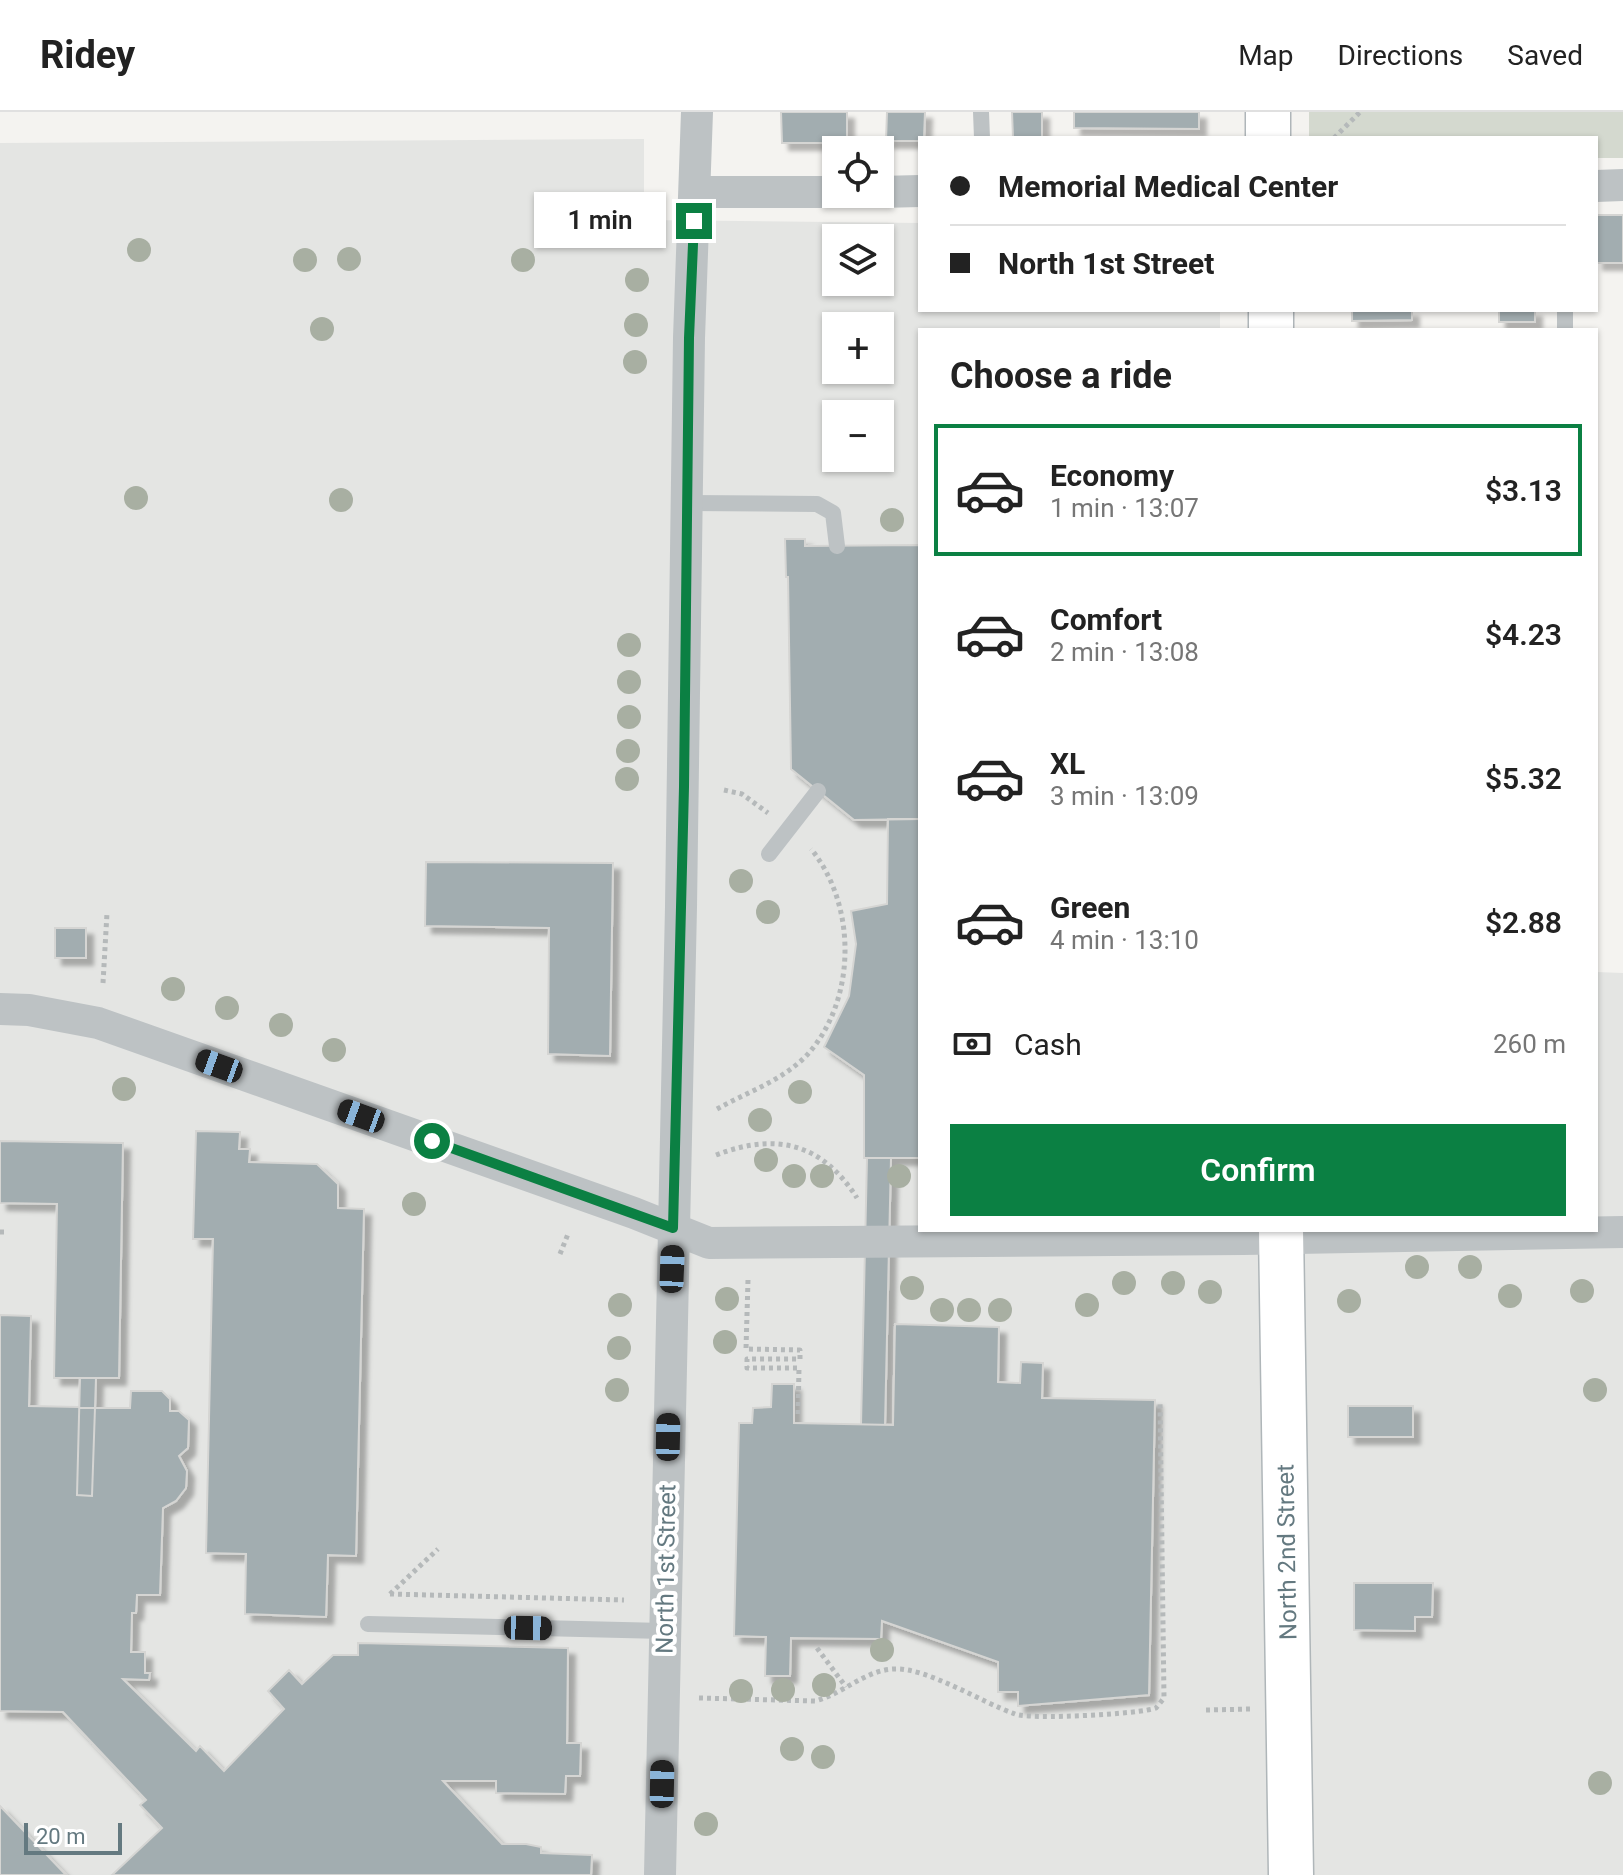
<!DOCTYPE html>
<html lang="en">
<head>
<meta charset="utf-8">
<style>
	body { margin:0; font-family:Roboto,sans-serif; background:#f6f6f6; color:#222; height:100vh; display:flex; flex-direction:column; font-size:30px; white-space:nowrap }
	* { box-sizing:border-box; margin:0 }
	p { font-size:26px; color:#767676 }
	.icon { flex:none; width:44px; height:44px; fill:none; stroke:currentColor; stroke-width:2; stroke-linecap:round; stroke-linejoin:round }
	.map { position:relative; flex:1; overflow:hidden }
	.details { position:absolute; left:918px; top:216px; width:680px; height:904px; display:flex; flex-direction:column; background:#fff; border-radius:0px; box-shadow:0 2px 6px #0004 }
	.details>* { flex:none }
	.hud { position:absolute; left:918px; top:24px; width:680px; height:176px; border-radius:0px; box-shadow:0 2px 6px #0004; display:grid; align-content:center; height:176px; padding:0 32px; background:#fff }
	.fabs { position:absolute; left:822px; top:24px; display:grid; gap:16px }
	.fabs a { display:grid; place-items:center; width:72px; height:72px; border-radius:0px; background:#fff; box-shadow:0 2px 6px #0004; font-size:40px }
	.scale { position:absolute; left:24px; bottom:20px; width:98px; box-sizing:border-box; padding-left:8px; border:4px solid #647980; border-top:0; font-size:22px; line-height:28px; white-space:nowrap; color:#647980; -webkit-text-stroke:6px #fff; paint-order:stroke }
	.end { position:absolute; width:36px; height:36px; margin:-18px; border:10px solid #0b8043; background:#fff; box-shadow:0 0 0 4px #fff }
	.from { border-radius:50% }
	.bubble { position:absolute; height:56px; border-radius:0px; background:#fff; box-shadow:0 2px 6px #0004; font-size:26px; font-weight:600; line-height:56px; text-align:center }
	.car { position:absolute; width:24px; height:48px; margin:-24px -12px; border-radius:10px; box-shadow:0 0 6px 2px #0007; background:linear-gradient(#222 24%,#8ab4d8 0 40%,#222 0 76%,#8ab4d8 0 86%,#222 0) }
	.hud b { display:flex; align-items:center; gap:28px; height:76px; font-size:30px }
	.hud b+b { border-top:2px solid #e0e0e0 }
	.hud i { width:20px; height:20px; background:#222 }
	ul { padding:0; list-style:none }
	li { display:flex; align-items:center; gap:24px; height:132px; margin:0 16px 12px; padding:0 16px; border:4px solid transparent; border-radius:0px }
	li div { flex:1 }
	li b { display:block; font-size:30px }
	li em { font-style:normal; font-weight:600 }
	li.on { border-color:#0b8043 }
	li>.icon { width:72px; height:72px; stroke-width:1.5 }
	h2 { padding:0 32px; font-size:36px; line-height:96px }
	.pay { display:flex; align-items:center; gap:20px; height:88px; padding:0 32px; font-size:30px }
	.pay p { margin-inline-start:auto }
	.button { display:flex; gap:16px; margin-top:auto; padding:16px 32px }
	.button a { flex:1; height:92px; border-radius:0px; background:#0b8043; color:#fff; font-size:32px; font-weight:600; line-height:92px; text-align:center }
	header { display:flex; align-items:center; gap:48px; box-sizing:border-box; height:112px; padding:0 40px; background:#fff; border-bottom:2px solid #e0e0e0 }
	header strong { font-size:38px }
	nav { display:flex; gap:44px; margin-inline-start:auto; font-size:28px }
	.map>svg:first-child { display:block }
	.built { fill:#e4e5e3; fill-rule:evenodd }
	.green { fill:#d4d9cf }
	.building { fill:#a2adb0; stroke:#d5d5d3; stroke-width:2; filter:url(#shadow) }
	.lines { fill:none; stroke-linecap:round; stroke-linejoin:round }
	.secondary-casing { stroke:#afb6b9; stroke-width:47 }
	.path { stroke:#b5b9ba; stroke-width:5; stroke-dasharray:4 4; stroke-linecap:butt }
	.service { stroke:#bdc2c4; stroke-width:16 }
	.minor { stroke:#bdc2c4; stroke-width:32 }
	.secondary { stroke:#fff; stroke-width:44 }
	.tree { fill:#a8afa2 }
	.route { stroke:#0b8043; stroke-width:10 }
	.labels { text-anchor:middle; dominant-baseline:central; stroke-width:8; stroke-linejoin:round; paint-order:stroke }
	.street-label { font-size:24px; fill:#647980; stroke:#fff }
</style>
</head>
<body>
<header>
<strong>Ridey</strong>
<nav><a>Map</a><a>Directions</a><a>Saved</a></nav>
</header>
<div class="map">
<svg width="1623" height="1763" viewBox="0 0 1623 1763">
	<defs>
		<filter id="shadow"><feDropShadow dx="7" dy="7" stdDeviation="2" flood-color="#0004"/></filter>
	</defs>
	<rect width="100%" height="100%" fill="#f4f3f0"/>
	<path class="built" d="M644,27V108L920,111V198H1220V218H920V1118H1596V860L1623,861V1763H0V31ZM836,126H880V170H836ZM836,214H880V258H836ZM836,302H880V346H836Z"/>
	<path class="green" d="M1309,0H1623V46H1596V26H1309Z"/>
	<path class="building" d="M781,0H847V31H782Z
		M887,0H925L924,26H920V29H886Z
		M1012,0H1042V26H1013Z
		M1074,0H1199V17L1074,16Z
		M1596,103H1623V151H1596Z
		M1352,198H1412V208L1352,209Z
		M1499,198H1535V210H1499Z
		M785,427H805V434L920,433V707L854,708L791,657L788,465H786Z
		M888,707H920V1046H864V963L824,935L849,884L856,832L851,799L887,792Z
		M426,750L613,751L610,944L548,942L549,816L425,814Z
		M55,816H86V846H55Z
		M196,1019L240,1020L239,1037H250L249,1050L317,1052L338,1072V1096L364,1097L356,1444L328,1443L326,1505L245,1502L246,1442L206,1441L213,1127H193Z
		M0,1029L123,1031L119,1266H54L57,1092L0,1091Z
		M867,1046H891L885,1313H861Z
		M0,1203L31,1204L29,1294L130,1296L131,1279H162L170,1287V1299H179L189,1308L188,1336L179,1344L187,1359L186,1376L176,1389L163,1396L160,1483H137L136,1501H132L131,1540H145V1561H150L149,1568L123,1567L196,1639L200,1634L224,1659L284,1597L268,1579L289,1558L302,1572L333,1543H358V1531L568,1536L567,1631H581L580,1664H566L565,1682L496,1681V1669H443L502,1732H526L541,1735V1741L592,1743L591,1763H112L162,1716L140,1693L146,1688L63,1600L0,1599Z
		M895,1212L999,1215L998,1270L1020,1271L1021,1250L1043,1251L1042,1286L1155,1288L1149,1583L1018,1594V1580H998V1550L882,1509L881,1527L791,1526L790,1564H765L766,1525L734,1524L739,1311H752L753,1296L771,1295L772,1272H794V1311L893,1313Z
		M80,1266H96L92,1384L77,1383Z
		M1348,1294H1413V1325H1348Z
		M1354,1471H1433L1432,1505H1415V1519L1354,1518Z
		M0,1694L66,1763H0Z"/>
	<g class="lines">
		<g class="secondary-casing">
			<path id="secondary" d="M1268,0V26
				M1271,198V218
				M1281,1118L1291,1763"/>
		</g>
		<path class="path" d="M1334,26L1360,0
			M724,678L742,682L768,701
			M103,871L107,801
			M717,997C747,980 782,969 807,943C857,888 857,793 811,737
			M716,1043C776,1020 822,1031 857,1086
			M0,1120H6
			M560,1142L568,1122
			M748,1168L746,1237L800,1238V1247H747V1256H799L798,1303
			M390,1482L624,1488
			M390,1482L438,1437
			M817,1536L846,1575
			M699,1586L815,1589C843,1582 865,1558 894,1557C926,1555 983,1591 1015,1602C1030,1608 1141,1602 1156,1596L1164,1586L1160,1291
			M1206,1598L1251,1597"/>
		<path class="service" d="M981,0L982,26
			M1565,198V218
			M687,391L817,392L833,401L837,434
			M769,742L818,679
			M368,1512L664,1519"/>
		<path class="minor" d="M1596,74L1623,73
			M695,80H836
			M880,80L920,79
			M0,897L29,898L98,911L634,1101L709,1131L1243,1127L1623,1120
			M660,1763L681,795L689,226L697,0"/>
		<use href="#secondary" class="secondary"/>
	</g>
	<g class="tree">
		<circle cx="139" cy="138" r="12"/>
		<circle cx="349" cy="147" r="12"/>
		<circle cx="305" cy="148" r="12"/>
		<circle cx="523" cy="148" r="12"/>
		<circle cx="637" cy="168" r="12"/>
		<circle cx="636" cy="213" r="12"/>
		<circle cx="322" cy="217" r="12"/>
		<circle cx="635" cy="250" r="12"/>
		<circle cx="136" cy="386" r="12"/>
		<circle cx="341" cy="388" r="12"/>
		<circle cx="892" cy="408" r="12"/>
		<circle cx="629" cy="533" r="12"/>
		<circle cx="629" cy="570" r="12"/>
		<circle cx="629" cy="605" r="12"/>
		<circle cx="628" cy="639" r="12"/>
		<circle cx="627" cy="667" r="12"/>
		<circle cx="741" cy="769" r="12"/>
		<circle cx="768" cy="800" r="12"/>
		<circle cx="173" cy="877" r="12"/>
		<circle cx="227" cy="896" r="12"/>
		<circle cx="281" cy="913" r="12"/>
		<circle cx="334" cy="938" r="12"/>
		<circle cx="124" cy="977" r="12"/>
		<circle cx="800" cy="980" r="12"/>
		<circle cx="760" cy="1008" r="12"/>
		<circle cx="766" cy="1048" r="12"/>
		<circle cx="794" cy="1064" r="12"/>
		<circle cx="822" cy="1064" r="12"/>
		<circle cx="899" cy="1064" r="12"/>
		<circle cx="414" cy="1092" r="12"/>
		<circle cx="1417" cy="1155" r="12"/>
		<circle cx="1470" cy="1155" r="12"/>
		<circle cx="1124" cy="1171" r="12"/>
		<circle cx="1173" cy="1171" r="12"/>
		<circle cx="912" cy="1176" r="12"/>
		<circle cx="1582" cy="1179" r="12"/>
		<circle cx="1210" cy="1180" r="12"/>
		<circle cx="1510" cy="1184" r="12"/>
		<circle cx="727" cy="1187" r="12"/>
		<circle cx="1349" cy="1189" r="12"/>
		<circle cx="620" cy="1193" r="12"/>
		<circle cx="1087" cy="1193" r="12"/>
		<circle cx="942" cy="1198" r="12"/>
		<circle cx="969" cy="1198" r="12"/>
		<circle cx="1000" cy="1198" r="12"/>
		<circle cx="725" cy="1230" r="12"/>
		<circle cx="619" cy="1236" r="12"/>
		<circle cx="617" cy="1278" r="12"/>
		<circle cx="1595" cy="1278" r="12"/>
		<circle cx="882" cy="1538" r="12"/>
		<circle cx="824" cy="1573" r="12"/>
		<circle cx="783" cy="1578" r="12"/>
		<circle cx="741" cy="1579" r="12"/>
		<circle cx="792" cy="1637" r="12"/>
		<circle cx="823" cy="1645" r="12"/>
		<circle cx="1600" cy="1671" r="12"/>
		<circle cx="706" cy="1712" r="12"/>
	</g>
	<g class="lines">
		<path class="route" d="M432,1029L673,1116L684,675L689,226L694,109"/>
	</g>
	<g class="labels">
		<g class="street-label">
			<text transform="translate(1287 1440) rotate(-91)">North 2nd Street</text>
			<text transform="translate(666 1457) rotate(-89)">North 1st Street</text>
		</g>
	</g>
</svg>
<div class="fabs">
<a><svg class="icon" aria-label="locate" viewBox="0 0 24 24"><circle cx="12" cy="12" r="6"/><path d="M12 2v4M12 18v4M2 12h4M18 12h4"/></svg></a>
<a><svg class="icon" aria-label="layers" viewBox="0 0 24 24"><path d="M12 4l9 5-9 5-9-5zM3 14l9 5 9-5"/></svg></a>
<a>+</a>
<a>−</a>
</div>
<div class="scale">20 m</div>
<i class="end from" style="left:432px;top:1029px"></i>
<i class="end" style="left:694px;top:109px"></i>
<div class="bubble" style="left:534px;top:80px;width:132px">1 min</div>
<i class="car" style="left:219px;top:954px;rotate:290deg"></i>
<i class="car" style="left:361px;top:1004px;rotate:290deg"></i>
<i class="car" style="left:672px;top:1157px;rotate:2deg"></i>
<i class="car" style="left:668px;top:1325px;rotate:1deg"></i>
<i class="car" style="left:528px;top:1516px;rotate:91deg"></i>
<i class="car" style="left:662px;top:1672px;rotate:1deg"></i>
<div class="hud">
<b><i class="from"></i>Memorial Medical Center</b>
<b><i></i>North 1st Street</b>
</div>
<section class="details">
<h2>Choose a ride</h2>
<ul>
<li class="on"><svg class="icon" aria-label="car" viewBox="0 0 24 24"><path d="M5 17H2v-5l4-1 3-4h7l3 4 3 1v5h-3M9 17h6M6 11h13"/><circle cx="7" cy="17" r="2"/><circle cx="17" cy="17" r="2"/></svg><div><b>Economy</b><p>1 min · 13:07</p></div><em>$3.13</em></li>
<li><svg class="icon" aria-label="car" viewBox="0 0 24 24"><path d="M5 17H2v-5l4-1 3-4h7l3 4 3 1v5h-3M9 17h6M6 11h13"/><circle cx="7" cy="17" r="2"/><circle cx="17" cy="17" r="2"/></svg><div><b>Comfort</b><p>2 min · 13:08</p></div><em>$4.23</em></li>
<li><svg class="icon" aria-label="car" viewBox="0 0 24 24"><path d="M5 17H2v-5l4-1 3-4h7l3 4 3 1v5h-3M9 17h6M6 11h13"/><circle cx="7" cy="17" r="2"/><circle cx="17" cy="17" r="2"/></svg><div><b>XL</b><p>3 min · 13:09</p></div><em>$5.32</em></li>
<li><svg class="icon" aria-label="car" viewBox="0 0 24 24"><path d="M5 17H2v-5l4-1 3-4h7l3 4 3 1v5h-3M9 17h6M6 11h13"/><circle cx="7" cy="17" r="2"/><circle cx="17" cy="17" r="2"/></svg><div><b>Green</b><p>4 min · 13:10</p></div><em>$2.88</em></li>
</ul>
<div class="pay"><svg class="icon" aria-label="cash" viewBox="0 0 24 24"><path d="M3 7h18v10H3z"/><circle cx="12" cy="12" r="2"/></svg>Cash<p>260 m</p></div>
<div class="button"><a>Confirm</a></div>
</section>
</div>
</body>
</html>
